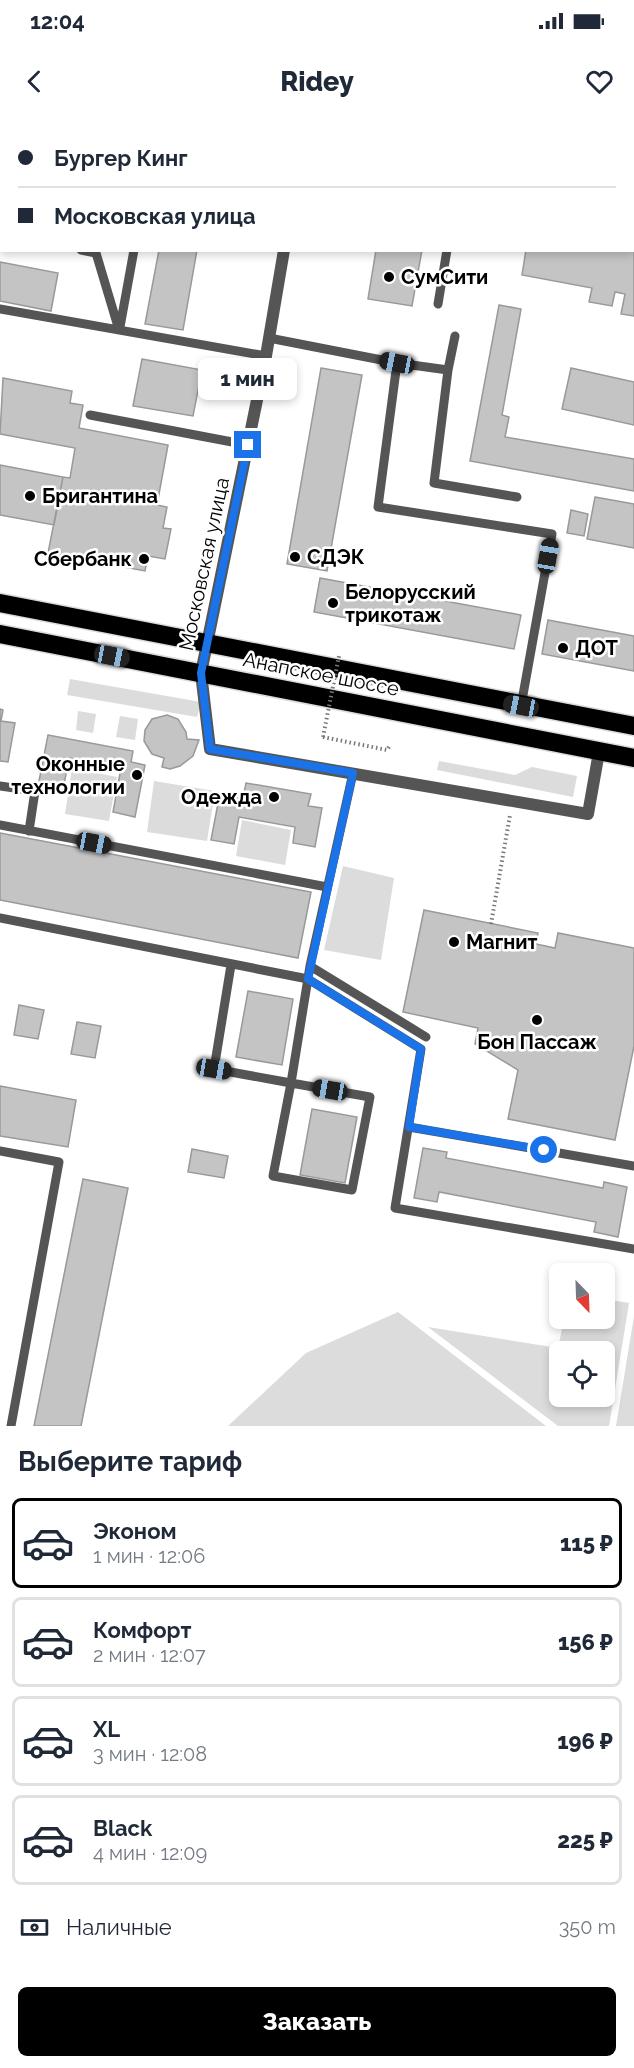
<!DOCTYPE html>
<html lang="ru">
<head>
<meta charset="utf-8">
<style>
	body { margin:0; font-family:Raleway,sans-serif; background:#f6f6f7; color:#1f2937; height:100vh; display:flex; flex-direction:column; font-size:22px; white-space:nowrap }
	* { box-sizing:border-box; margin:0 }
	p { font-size:20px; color:#747a83 }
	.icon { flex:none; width:33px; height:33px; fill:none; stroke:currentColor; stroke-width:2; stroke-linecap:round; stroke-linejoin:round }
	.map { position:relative; height:1306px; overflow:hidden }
	.details { display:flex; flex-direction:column; background:#fff; flex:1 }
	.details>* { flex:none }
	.hud { position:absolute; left:0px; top:0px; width:634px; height:132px; box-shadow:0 3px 9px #0003; display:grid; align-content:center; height:132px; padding:0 18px; background:#fff }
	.needle { width:39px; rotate:157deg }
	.controls { position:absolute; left:549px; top:1143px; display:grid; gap:12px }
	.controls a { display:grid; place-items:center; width:66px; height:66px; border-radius:9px; background:#fff; box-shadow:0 3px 9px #0003; font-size:30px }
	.end { position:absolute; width:27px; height:27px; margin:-14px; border:8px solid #1a73e8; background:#fff; box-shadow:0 0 0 3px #fff }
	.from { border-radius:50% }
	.bubble { position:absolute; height:42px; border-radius:9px; background:#fff; box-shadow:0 3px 9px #0003; font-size:20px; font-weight:800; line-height:42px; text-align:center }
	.car { position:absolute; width:18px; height:36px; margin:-18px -9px; border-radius:8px; box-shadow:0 0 4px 2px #0007; background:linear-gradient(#222 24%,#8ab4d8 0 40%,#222 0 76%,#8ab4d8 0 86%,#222 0) }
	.hud b { display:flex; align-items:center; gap:21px; height:57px; font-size:22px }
	.hud b+b { border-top:2px solid #e0e1e3 }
	.hud i { width:15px; height:15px; background:#1f2937 }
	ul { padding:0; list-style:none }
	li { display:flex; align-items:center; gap:18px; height:90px; margin:0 12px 9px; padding:0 6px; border:3px solid #e0e1e3; border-radius:9px }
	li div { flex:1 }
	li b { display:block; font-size:22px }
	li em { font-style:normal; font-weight:800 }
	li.current { border-color:#000 }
	li>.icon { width:54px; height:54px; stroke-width:1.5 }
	h2 { padding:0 18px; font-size:27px; line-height:72px }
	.pay { display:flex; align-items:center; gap:15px; height:66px; padding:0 18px; font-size:22px }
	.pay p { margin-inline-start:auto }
	.cta { display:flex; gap:12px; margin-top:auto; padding:12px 18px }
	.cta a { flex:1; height:69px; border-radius:9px; background:#000; color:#fff; font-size:24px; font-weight:800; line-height:69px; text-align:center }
	.status { display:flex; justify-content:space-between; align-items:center; height:42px; padding:0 30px; background:#fff; direction:ltr }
	.status svg { height:16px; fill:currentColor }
	header { display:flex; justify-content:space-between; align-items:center; height:78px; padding:0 18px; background:#fff; font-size:27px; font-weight:800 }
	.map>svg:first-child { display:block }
	.green { fill:#dcdcdc; fill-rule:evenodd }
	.building { fill:#c4c4c4; stroke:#999; stroke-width:1.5 }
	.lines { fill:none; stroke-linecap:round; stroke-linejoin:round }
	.highway-casing { stroke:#dbdbdb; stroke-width:21 }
	.path { stroke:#777; stroke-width:4; stroke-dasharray:1.5 3; stroke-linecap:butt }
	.lane { stroke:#555; stroke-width:9 }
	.street { stroke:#555; stroke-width:12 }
	.highway { stroke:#000; stroke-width:18 }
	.path-bridge { stroke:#777; stroke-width:4; stroke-dasharray:1.5 3; stroke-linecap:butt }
	.route { stroke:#1a73e8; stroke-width:8 }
	.poi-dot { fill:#000; stroke:#fff; stroke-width:2 }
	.labels { text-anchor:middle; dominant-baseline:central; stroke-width:5; stroke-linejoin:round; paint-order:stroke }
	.poi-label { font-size:20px; font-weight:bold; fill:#000; stroke:#fff; text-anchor:start }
	.street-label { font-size:20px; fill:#000; stroke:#fff }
</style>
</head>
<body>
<div class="status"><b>12:04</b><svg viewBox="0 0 49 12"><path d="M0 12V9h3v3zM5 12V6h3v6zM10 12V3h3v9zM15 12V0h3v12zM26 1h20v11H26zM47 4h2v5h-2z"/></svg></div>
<header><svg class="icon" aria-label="back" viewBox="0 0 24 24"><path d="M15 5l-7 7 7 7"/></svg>Ridey<svg class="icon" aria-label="heart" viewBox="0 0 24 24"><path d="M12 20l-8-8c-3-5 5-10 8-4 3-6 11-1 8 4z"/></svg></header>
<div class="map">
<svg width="634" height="1306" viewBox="0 0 634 1306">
	<rect width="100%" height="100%" fill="#fff"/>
	<path class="green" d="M70,559L201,582L197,597L67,575Z
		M78,591L96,594L93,613L76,610Z
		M120,596L138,599L135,620L116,617Z
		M439,641L515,655L532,647L577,656L573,677L437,650Z
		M72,648L117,657L109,701L65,694Z
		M154,661L215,671L207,721L147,712Z
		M242,700L291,710L285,745L236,736Z
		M343,746L394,758L381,840L324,830Z
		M605,1179L629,1183L609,1306H558L428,1207L558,1228L564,1199L604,1198ZM560,1232H604V1276H560Z
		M398,1192L546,1306H228L306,1233Z
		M634,1196V1306H616Z"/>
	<path class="building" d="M33,0H72L33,2Z
		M182,0H221L182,2Z
		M398,0H444L398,2Z
		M634,94V196L621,194L625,174L615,172L612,186L589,182L592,168L522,155L526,130H633Z
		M159,130H197L183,210L145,204Z
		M376,130H422L412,186L368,179Z
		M0,142L58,153L51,191L0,181Z
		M499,185L521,189L502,295L509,297L505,317L634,339V371L470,341Z
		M142,239L202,250L193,296L133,286Z
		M321,248L362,255L327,451L287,444Z
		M571,248L634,262V305L562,289Z
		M3,258L72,271L70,283L83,285L79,308L168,325L157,385L167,387L163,408L171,409L165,439L148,436L145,451L48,433L63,357L70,358L75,328L0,314Z
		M0,345L63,357L54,405L0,395Z
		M595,377L634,384V428L587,419Z
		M571,390L588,394L584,416L567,413Z
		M320,458L521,495L514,529L314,492Z
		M548,500L634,516V551L542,534Z
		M0,589L3,590L1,601L15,603L8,642L0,641Z
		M167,595L178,599L186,612L187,619L199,620L193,636L180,646L170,649L162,647L164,638L152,634L144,621L145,610L152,599Z
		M48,615L133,631L131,642L145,645L135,697L113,692L121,648L69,638L64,665L39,661Z
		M246,663L311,674L308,686L322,688L315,727L293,723L295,707L239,697L234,724L211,720L220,673L243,678Z
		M0,713L311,772L298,838L0,780Z
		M424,790L538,813L536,824L555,828L558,813L634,828V926L615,1020L508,999L518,950L475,924L478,908L403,892Z
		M248,871L293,879L282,945L236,937Z
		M19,885L44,890L38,919L14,915Z
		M77,902L101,906L95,938L71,934Z
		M0,966L76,980L68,1027L0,1016Z
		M312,989L357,997L345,1063L300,1055Z
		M423,1028L447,1032L446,1038L603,1068L604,1062L627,1067L618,1117L594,1112L596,1102L439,1072L437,1082L414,1078Z
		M192,1029L228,1036L224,1058L188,1052Z
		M83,1059L128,1068L81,1306H34Z"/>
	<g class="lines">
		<g class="highway-casing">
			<path id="highway" d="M0,483L634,606
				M0,514L634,638"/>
		</g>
		<path class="path" d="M323,617L387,630L390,625
			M491,804L510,695"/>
		<path class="lane" d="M90,2L91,0
			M157,2V0
			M467,2L468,0
			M0,116L2,117
			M81,130L96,133L119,210
			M438,184L447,130
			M0,189L266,236
			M120,207L134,130
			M269,218L397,243L378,387L552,414L521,586
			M397,243L448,250L455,216
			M448,250L434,363L517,377
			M90,295L248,325
			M0,666L35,671L29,711
			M0,705L327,767
			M0,798L308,859L421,929L395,1088L634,1129
			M231,845L214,949L291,963L273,1056L352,1070L370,977L291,963L310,846L353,653
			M310,846L426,917
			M409,1007L634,1046
			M0,1031L59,1042L11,1306"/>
		<path class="street" d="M560,0L568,2
			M307,2V0
			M610,2V0
			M633,13L634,14
			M284,130L266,236L201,553L210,629L588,694L599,632"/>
		<use href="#highway" class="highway"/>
		<path class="path-bridge" d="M323,617L339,536"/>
	</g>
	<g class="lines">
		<path class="route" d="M248,325L201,553L210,629L353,653L308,859L421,929L409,1007L544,1030"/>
	</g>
	<g class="poi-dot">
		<circle cx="389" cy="157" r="6"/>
		<circle cx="30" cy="376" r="6"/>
		<circle cx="295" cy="437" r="6"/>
		<circle cx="144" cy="439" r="6"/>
		<circle cx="333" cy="483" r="6"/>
		<circle cx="563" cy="528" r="6"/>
		<circle cx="137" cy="655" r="6"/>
		<circle cx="274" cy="677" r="6"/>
		<circle cx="454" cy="822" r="6"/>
		<circle cx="537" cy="900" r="6"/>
	</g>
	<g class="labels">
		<g class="poi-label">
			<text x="401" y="157">СумСити</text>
			<text x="42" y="376">Бригантина</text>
			<text x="307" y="437">СДЭК</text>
			<text x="132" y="439" text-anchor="end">Сбербанк</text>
			<text x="345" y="472">Белорусский<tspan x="345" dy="23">трикотаж</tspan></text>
			<text x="575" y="528">ДОТ</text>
			<text x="125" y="644" text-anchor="end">Оконные<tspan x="125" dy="23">технологии</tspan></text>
			<text x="262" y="677" text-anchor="end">Одежда</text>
			<text x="466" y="822">Магнит</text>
			<text x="537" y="922" text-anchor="middle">Бон Пассаж</text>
		</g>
		<g class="street-label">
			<text transform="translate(204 444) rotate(-78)">Московская улица</text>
			<text transform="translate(321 554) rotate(11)">Анапское шоссе</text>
		</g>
	</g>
</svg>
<div class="controls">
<a><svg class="needle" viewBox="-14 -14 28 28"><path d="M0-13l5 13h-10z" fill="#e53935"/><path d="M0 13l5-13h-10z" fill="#747a83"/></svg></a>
<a><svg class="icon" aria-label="locate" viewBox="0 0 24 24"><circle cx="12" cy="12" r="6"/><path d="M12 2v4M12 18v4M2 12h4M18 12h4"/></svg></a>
</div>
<i class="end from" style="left:544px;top:1030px"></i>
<i class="end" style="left:248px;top:325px"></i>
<div class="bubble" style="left:198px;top:238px;width:99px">1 мин</div>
<i class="car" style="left:397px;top:243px;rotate:281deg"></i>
<i class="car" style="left:548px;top:436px;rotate:10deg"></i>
<i class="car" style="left:112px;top:536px;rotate:101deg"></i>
<i class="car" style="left:521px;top:586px;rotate:281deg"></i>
<i class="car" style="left:94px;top:723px;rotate:101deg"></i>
<i class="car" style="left:214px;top:949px;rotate:100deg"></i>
<i class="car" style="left:330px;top:970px;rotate:280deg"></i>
<div class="hud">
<b><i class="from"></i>Бургер Кинг</b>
<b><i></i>Московская улица</b>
</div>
</div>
<section class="details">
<h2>Выберите тариф</h2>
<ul>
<li class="current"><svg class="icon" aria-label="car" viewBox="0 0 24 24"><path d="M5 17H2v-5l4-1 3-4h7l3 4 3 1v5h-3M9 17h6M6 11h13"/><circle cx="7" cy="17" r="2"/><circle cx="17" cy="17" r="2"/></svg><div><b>Эконом</b><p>1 мин · 12:06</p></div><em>115 ₽</em></li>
<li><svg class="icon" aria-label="car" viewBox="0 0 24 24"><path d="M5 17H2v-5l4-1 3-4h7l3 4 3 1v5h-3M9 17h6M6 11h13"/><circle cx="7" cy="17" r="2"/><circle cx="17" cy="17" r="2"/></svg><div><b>Комфорт</b><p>2 мин · 12:07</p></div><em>156 ₽</em></li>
<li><svg class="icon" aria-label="car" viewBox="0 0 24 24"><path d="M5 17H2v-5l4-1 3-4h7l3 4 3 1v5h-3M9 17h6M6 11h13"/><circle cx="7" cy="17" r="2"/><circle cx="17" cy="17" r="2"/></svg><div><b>XL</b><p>3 мин · 12:08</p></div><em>196 ₽</em></li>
<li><svg class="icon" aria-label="car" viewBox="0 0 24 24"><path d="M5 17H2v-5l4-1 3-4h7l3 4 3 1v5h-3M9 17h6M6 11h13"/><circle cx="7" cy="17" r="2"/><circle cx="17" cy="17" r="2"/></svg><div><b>Black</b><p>4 мин · 12:09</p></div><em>225 ₽</em></li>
</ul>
<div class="pay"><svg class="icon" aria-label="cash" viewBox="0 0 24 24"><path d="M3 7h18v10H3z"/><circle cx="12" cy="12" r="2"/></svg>Наличные<p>350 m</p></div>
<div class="cta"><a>Заказать</a></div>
</section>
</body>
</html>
